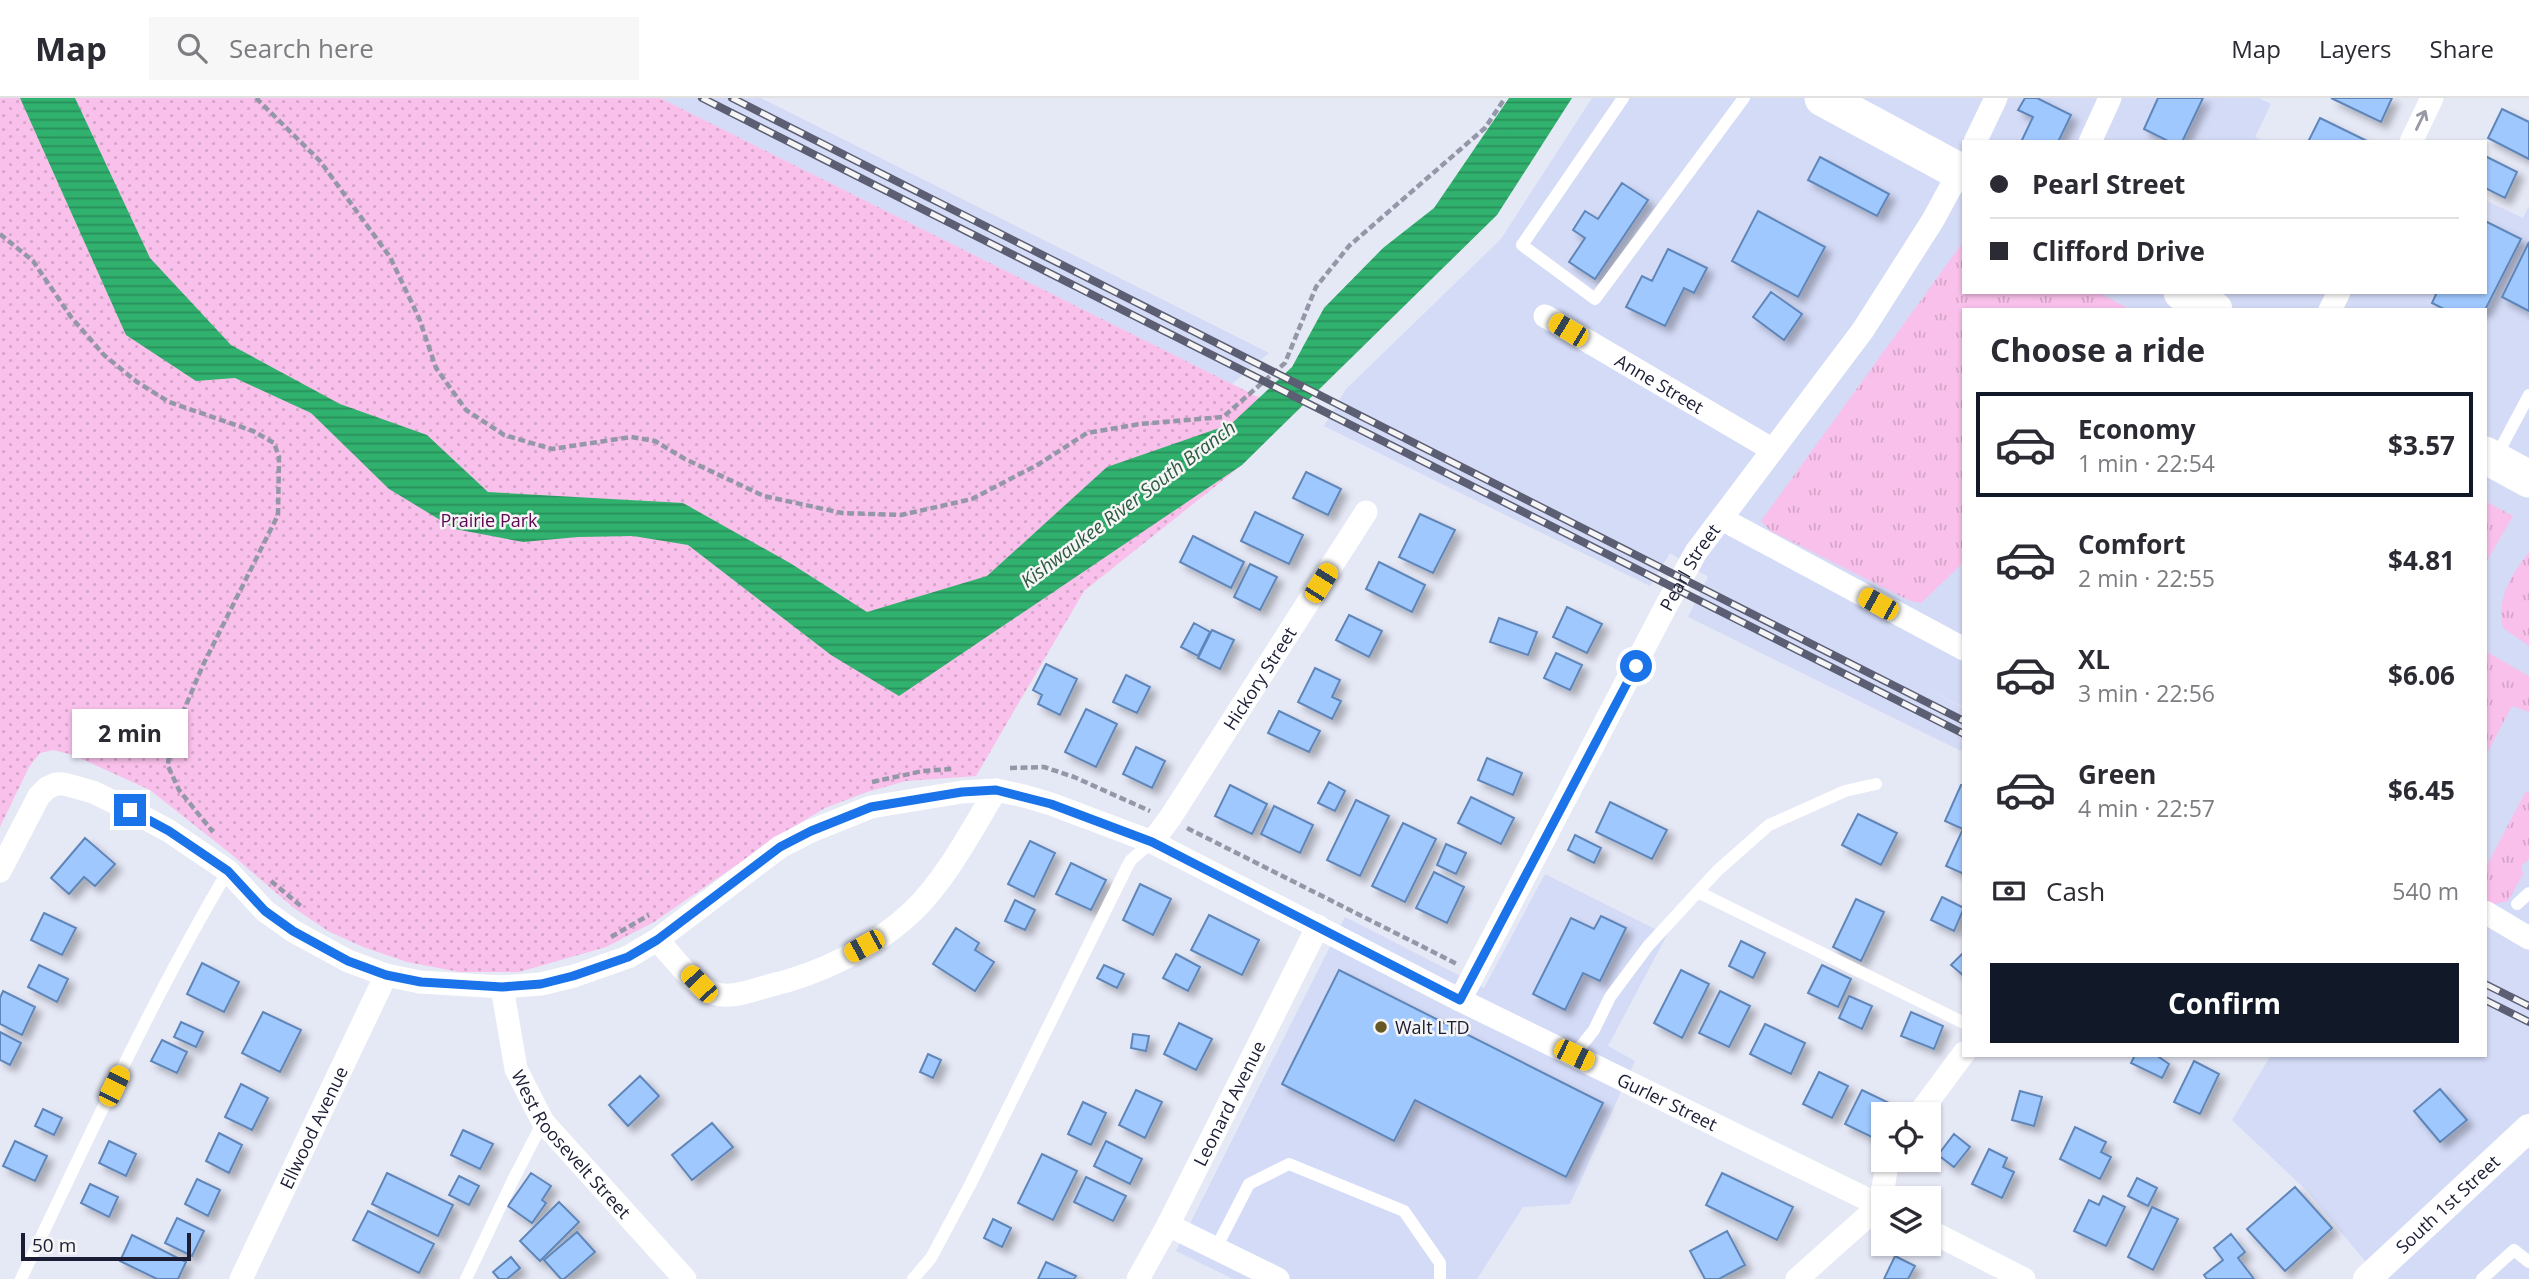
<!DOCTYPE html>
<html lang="en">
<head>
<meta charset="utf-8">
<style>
	body { margin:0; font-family:"Open Sans",sans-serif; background:#f7f7f7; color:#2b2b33; height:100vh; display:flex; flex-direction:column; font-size:26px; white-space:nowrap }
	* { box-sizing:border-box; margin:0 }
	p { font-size:23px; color:#7c7c81 }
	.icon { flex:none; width:38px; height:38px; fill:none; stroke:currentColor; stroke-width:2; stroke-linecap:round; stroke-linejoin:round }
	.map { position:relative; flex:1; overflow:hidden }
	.panel { position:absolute; left:1962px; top:210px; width:525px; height:749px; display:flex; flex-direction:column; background:#fff; border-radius:0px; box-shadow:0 2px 5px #0004 }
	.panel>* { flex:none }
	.banner { position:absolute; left:1962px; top:42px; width:525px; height:154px; border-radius:0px; box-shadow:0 2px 5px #0004; display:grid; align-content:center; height:154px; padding:0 28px; background:#fff }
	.controls { position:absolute; left:1871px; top:1004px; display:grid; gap:14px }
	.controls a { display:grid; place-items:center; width:70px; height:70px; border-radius:0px; background:#fff; box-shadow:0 2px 5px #0004; font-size:35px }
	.scale { position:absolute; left:21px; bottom:18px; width:170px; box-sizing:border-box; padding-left:7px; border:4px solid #1a1d34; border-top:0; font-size:19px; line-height:24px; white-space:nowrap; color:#1a1d34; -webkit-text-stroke:5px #f5f5f5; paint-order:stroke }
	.end { position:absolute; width:32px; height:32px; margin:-16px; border:9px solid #1a73e8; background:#fff; box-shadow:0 0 0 4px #fff }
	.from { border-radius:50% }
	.bubble { position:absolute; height:49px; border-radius:0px; background:#fff; box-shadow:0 2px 5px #0004; font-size:23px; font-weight:700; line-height:49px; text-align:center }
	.car { position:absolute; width:21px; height:42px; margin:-21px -10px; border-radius:9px; box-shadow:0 0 5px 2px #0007; background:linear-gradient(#f5c518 24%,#345 0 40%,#f5c518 0 76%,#345 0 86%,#f5c518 0) }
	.banner b { display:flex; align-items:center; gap:24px; height:66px; font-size:26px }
	.banner b+b { border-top:2px solid #e1e1e2 }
	.banner i { width:18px; height:18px; background:#2b2b33 }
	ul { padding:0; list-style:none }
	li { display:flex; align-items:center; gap:21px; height:105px; margin:0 14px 10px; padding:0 14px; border:4px solid transparent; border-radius:0px }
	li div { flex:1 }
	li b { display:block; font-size:26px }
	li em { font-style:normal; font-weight:700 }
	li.active { border-color:#111827 }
	li>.icon { width:63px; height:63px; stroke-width:1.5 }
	h2 { padding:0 28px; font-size:32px; line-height:84px }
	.pay { display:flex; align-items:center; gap:18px; height:77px; padding:0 28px; font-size:26px }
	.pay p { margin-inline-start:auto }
	.primary-button { display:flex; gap:14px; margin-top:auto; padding:14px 28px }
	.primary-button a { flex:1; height:80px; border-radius:0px; background:#111827; color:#fff; font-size:28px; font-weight:700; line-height:80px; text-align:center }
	header { display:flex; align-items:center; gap:42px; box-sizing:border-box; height:98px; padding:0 35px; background:#fff; border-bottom:2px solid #e1e1e2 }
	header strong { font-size:33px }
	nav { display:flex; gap:38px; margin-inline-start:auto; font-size:24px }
	.search { width:490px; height:63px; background:#f7f7f7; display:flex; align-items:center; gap:18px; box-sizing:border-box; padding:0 24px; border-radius:0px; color:#7c7c81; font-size:26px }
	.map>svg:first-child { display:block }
	.built { fill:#d4dbf7 }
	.grass { fill:url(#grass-tufts) }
	.park { fill:url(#park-dots) }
	.water { fill:url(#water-rules) }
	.building { fill:#9fc8fe; stroke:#6086b9; stroke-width:2; filter:url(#shadow) }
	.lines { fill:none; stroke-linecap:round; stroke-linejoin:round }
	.path { stroke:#9497a8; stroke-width:4.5; stroke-dasharray:7 3.5; stroke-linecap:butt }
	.service { stroke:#fff; stroke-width:12 }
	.minor { stroke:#fff; stroke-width:23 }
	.tertiary { stroke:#fff; stroke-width:28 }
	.primary { stroke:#fff; stroke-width:37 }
	.rail-casing { stroke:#5c5f73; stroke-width:8 }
	.rail { stroke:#f5f5f5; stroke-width:5; stroke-dasharray:16; stroke-linecap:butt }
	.oneway { stroke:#9899a4 }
	.route { stroke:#1a73e8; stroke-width:9 }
	.poi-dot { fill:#655825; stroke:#f5f5f5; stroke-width:2.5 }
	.labels { text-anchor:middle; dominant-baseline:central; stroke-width:5; stroke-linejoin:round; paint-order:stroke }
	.street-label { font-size:18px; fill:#1a1d34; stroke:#f5f5f5 }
	.park-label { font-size:18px; fill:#5f0652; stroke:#f5f5f5 }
	.poi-label { font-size:18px; fill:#1a1d34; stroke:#f5f5f5; text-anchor:start }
	.water-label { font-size:19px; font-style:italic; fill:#2b5b3f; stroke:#f5f5f5 }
</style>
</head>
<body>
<header>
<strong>Map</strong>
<div class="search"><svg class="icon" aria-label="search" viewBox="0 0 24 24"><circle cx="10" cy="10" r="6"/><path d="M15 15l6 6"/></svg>Search here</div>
<nav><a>Map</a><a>Layers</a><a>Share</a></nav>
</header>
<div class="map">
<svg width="2529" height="1181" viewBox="0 0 2529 1181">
	<defs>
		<pattern id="grass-tufts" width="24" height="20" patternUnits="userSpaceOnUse" patternTransform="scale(1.75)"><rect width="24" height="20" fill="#f8c0ea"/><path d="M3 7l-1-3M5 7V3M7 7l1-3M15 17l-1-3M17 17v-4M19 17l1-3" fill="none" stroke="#d4a5c9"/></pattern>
		<pattern id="park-dots" width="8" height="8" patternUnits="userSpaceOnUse" patternTransform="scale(1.75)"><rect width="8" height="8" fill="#f8c0ea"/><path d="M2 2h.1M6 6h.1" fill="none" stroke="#d4a5c9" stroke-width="1.8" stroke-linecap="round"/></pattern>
		<pattern id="water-rules" width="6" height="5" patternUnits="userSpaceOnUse" patternTransform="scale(1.75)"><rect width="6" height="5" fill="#31b16e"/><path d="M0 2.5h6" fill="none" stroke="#298f5b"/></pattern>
		<filter id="shadow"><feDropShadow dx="6" dy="6" stdDeviation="3.5" flood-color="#0004"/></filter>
	</defs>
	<rect width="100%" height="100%" fill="#e5e8f5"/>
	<path class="built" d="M660,0H761L1269,255L1232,286Z
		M1592,0H2259L2271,6L2255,39L2264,44H1964V194H2485V102L2523,120L2529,108V1181H2380L2305,1091L2232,1022L2271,957H2485V212H1964L1963,609L1924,589L1963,610V654L1688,519L1708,479L1670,455L1650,488L1324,328L1346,291L1501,141Z
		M1545,776L1667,837L1608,948L1635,963L1570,1106L1523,1109L1477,1181H1233L1176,1153L1345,819L1484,890Z"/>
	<path class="grass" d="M1963,144L1964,194H2098L2131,212H1964L1963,465L1921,505L1910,503L1771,433L1761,423Z
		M2485,403L2513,418L2485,466Z
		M2529,454V548L2503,530C2496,501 2511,477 2529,454Z
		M2485,553L2529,578V614L2512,608L2485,659Z
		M2526,693L2529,695V761L2521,768L2523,776L2508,803L2494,806L2485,802V771Z"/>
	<path class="park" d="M0,0H660L1292,316L1242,367L1084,493L976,678L906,683L867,694L825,710L783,735L654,824L606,849L519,874H460L407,864L363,849L328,833L294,810L231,756L150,692L73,657L53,652L40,655L29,669L0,729Z"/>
	<path class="water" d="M20,0H75L150,160L231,247L340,306L427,337L488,394L683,405L790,465L867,514L987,478L1107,369L1231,326L1292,269L1324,210L1383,150L1434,110L1509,0H1572L1497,117L1242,367L899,598L831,557L688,447L633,438L578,439L523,444L455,431L389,391L311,315L235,280L196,283L126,237Z"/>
	<path class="building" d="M2025,0H2037L2071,17L2058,44H2021L2033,19L2018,12Z
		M2158,0H2203L2182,44H2170L2144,31Z
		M2331,0H2392L2381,24Z
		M2502,11L2529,24V61L2488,40Z
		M2320,20L2369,44H2308Z
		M2485,58L2517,74L2505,100L2485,90Z
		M1820,59L1889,96L1877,118L1808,82Z
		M1622,85L1648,102L1595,181L1569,164L1585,140L1573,132L1585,113L1598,121Z
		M1758,113L1825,149L1798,199L1732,163Z
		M2485,123L2521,141L2485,212H2446L2432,205L2437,194H2485Z
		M2529,144V213L2502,199Z
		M1668,151L1707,170L1694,195L1684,190L1665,228L1626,209L1642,178L1652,183Z
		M1771,194L1802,216L1784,242L1753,219Z
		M1306,374L1341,391L1328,417L1293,400Z
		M1255,414L1303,437L1289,466L1241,443Z
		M1420,416L1455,432L1433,475L1399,459Z
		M1193,438L1244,464L1231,490L1180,464Z
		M1379,464L1425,487L1412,514L1366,491Z
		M1250,466L1277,479L1260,512L1234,499Z
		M1567,509L1602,526L1587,555L1553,539Z
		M1349,517L1382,533L1369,559L1336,542Z
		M1499,520L1537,534L1528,557L1490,544Z
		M1194,525L1210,534L1198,558L1181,549Z
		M1212,532L1234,542L1220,571L1198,560Z
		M1556,555L1582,567L1570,592L1544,580Z
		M1046,566L1077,581L1060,617L1038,606L1042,597L1033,592Z
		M1315,570L1340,582L1332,599L1341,603L1332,621L1298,604Z
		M1126,577L1150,589L1137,615L1113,604Z
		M1086,611L1117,626L1096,669L1065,654Z
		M1279,613L1320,633L1309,654L1268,635Z
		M1136,649L1165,663L1152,690L1123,676Z
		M1487,660L1522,675L1513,697L1478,682Z
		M1329,684L1345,693L1335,713L1318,705Z
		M1230,687L1267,706L1252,736L1215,718Z
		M1961,687L1964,688V776L1946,768L1963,731L1945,723Z
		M1471,699L1514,720L1501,746L1458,725Z
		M1356,702L1389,718L1360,778L1327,762Z
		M1610,704L1667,732L1652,761L1596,734Z
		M1274,708L1313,727L1300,755L1261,736Z
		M1858,716L1897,735L1881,767L1842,747Z
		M1403,725L1436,741L1405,804L1372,788Z
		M1575,737L1601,750L1594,765L1568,752Z
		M85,740L115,766L95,788L84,779L69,796L51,780Z
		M1030,743L1055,755L1034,799L1008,786Z
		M1446,746L1466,755L1456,776L1437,767Z
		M1071,765L1106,782L1091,812L1056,796Z
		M1434,774L1464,789L1447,825L1416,810Z
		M1140,786L1171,801L1153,837L1123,822Z
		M1942,799L1964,810L1954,833L1931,822Z
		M1856,801L1884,814L1861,863L1833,849Z
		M1015,802L1035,812L1025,832L1005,823Z
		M44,815L76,830L62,857L31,842Z
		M1209,817L1259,842L1242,877L1191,852Z
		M1601,818L1626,830L1600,883L1583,875L1565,912L1533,896L1571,820L1594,831Z
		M956,830L979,845L975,852L994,864L975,893L933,866Z
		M1741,843L1765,855L1753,880L1729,868Z
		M1963,855H1964V878L1951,867Z
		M1176,856L1200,869L1188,893L1163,880Z
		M202,865L239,884L224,914L187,896Z
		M39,867L68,881L57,904L28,889Z
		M1104,867L1124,876L1117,890L1097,880Z
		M1822,867L1851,881L1838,909L1808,895Z
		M1339,872L1603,1005L1566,1079L1415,1002L1394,1043L1282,986Z
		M1681,872L1709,886L1682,940L1654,925Z
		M3,893L35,909L22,937L0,926V900Z
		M1720,893L1750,908L1729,949L1699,935Z
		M1849,898L1872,908L1862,931L1839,920Z
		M263,914L301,932L280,974L242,955Z
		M1911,914L1943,928L1934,951L1901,938Z
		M181,924L203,934L196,949L174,939Z
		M1179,925L1212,941L1196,972L1164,956Z
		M1765,926L1805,945L1791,976L1750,956Z
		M0,934L21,945L10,967L0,962Z
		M1133,936L1149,938L1146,953L1131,950Z
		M162,942L187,954L177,975L151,963Z
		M928,956L941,962L933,980L920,974Z
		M2135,957H2156L2169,966L2162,980L2131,965Z
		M2194,963L2219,976L2200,1016L2174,1004Z
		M1819,974L1848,988L1832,1020L1803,1006Z
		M640,978L659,998L628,1028L609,1007Z
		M241,986L268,1000L252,1032L225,1019Z
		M2440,991L2467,1022L2440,1044L2414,1013Z
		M1136,992L1162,1004L1145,1040L1119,1027Z
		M1862,992L1893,1007L1888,1017H1883V1027L1876,1041L1845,1026Z
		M2020,993L2042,999L2034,1028L2012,1022Z
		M1083,1004L1106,1015L1091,1047L1068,1036Z
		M43,1011L62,1020L54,1037L35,1028Z
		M712,1025L733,1049L692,1082L672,1057Z
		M2075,1029L2106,1044L2101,1054L2111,1059L2100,1081L2060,1061Z
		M463,1032L493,1046L480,1071L451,1057Z
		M219,1035L242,1047L229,1075L206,1063Z
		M1954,1036L1970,1049L1954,1069L1938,1057Z
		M15,1043L47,1058L35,1083L3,1068Z
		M109,1043L136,1056L126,1078L99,1065Z
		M1106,1043L1142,1061L1130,1086L1094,1068Z
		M1989,1051L2007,1060L2003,1069L2014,1074L2002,1100L1972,1086Z
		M1042,1056L1077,1073L1053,1122L1018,1105Z
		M387,1075L453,1107L438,1138L372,1106Z
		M531,1075L551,1088L542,1102L546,1105L532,1125L508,1108Z
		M1722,1075L1793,1109L1777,1142L1706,1107Z
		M459,1078L479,1088L469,1107L449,1097Z
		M1086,1079L1126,1098L1113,1123L1074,1104Z
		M2137,1080L2157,1090L2148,1108L2128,1098Z
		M197,1081L220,1092L208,1118L185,1106Z
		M90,1086L118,1099L109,1119L81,1105Z
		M2295,1089L2332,1130L2285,1173L2247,1131Z
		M2103,1098L2125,1109L2106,1148L2074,1133L2089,1102L2099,1107Z
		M559,1104L579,1124L540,1163L520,1143Z
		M2152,1109L2178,1121L2153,1172L2128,1159Z
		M368,1113L434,1146L419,1175L353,1142Z
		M177,1120L204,1133L192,1158L165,1145Z
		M993,1121L1011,1130L1002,1149L984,1140Z
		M1727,1133L1745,1167L1719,1181H1705L1690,1153Z
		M577,1134L595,1154L564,1181H561L544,1162Z
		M2231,1136L2245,1154L2238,1160L2254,1181H2207L2204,1177L2223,1162L2214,1150Z
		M132,1137L186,1164L178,1181H157L120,1163Z
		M1895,1158L1915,1168L1908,1181H1884Z
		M511,1159L520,1170L507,1181H499L493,1174Z
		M1046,1164L1076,1178L1074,1181H1038Z"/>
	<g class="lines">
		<path class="path" d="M256,0L320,63L390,159L419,220L436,270L466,312L504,337L552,351L631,339L655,343L685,361L764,398L842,415L901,417L972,401L1039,366L1087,335L1140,326L1223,319L1285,265L1316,189L1349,148L1485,30L1505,0
			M0,136L33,163L71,219L104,257L137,284L169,304L253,333L274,345L279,359L278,417L203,567L170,645L168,668L179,692L213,734
			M1010,670L1044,669L1074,679L1150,713
			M872,684L923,673L953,671
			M1187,730L1457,866
			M271,783L301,808
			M611,839L649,817"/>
		<path class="service" d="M1623,0L1522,147L1595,201L1744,0
			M2496,359L2529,297
			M1698,794L1964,925
			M2517,806L2529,795
			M1574,957L1594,932L1610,899L1648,848L1717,773L1769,727L1845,693L1876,686
			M1216,1150L1249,1086L1289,1066L1404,1113L1440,1165V1181
			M21,1181C87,1044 150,904 228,773
			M466,1181L513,1082L543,1024
			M913,1181L931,1160L970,1087L1127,769L1131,762L1152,744
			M2482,1181L2514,1152L2529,1164"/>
		<g class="minor">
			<path d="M1975,44L1996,0"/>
			<path d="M2090,44L2110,0"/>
			<path d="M2411,44L2432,0"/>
			<path d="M2330,212L2339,194"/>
			<path id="s1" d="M1545,218L1773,352"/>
			<path d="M1722,421L1964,551"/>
			<path id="s2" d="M1152,744L1170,720L1366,414"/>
			<path id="s3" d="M0,773L39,698L47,690L56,686H64L93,694L130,712L169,733L228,773L265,813L293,833L348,863L386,877L420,884L502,889L541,886L574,878L628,859L657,842L780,749L811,733L871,709L962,694L996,692L1024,698L1051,706L1152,744L1460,902L1883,1109"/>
			<path d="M2485,814L2529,840"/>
			<path d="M657,842C673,858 690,884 711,894C728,902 750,893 768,888C820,876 876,849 914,812C947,780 972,731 996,692"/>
			<path id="s4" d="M502,889L516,971L543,1024L685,1181"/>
			<path id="s5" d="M1460,902L1666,508L1696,454L1863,232L1933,122L1964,65"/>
			<path d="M1918,1017L1964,955"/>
			<path d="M1168,1127L1278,1181"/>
			<path d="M1928,1132L2024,1181"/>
			<path id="s6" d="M241,1181L386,877"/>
			<path id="s7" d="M1138,1181L1168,1127L1318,828"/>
			<path d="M1797,1181L1880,1107L1888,1062"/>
		</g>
		<path class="tertiary" id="s8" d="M2367,1181L2529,1030"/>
		<path class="primary" d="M1823,0L1964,76
			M2182,194L2214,212
			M2485,357L2529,381"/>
		<g class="rail-casing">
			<path id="rail" d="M702,0L1964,636
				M732,0L1964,623
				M2485,886L2529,908
				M2485,902L2529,924"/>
		</g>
		<use href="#rail" class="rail"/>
	</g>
	<defs><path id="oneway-shaft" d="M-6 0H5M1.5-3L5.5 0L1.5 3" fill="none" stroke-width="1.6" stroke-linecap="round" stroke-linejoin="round" transform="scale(1.75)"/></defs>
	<use class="oneway" href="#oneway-shaft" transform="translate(2421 22) rotate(-64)"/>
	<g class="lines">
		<path class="route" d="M130,712L169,733L228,773L265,813L293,833L348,863L386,877L421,884L502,889L541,886L573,878L628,859L657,842L780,749L811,733L871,709L962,694L996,692L1051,706L1152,744L1460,902L1636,568"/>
	</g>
	<circle class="poi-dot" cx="1381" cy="929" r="7"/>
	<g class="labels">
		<g class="street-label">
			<text stroke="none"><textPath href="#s1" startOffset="133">Anne Street</textPath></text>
			<text stroke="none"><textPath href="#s5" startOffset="490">Pearl Street</textPath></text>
			<text stroke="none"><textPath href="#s2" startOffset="196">Hickory Street</textPath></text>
			<text stroke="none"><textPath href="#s3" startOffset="1895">Gurler Street</textPath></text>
			<text stroke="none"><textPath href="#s7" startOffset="198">Leonard Avenue</textPath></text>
			<text stroke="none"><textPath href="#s6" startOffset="168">Ellwood Avenue</textPath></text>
			<text stroke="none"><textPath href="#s4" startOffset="177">West Roosevelt Street</textPath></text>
			<text stroke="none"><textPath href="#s8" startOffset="110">South 1st Street</textPath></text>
		</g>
		<g class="park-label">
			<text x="489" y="422">Prairie Park</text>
		</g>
		<g class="poi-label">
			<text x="1395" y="929">Walt LTD</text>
		</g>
		<g class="water-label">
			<text transform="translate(1128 406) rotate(-37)">Kishwaukee River South Branch</text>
		</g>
	</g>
</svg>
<div class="controls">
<a><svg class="icon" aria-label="locate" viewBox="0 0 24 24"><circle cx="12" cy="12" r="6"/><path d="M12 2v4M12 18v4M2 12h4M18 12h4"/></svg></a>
<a><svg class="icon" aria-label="layers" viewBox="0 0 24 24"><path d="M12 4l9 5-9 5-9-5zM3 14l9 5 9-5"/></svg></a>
</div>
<div class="scale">50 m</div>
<i class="end from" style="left:1636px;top:568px"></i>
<i class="end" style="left:130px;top:712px"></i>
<div class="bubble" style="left:72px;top:611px;width:116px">2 min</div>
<i class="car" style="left:1568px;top:232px;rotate:301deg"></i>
<i class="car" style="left:1321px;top:485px;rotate:32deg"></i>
<i class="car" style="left:1878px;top:506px;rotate:299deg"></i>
<i class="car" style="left:864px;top:848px;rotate:241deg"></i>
<i class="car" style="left:699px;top:886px;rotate:317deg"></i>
<i class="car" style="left:1574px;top:957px;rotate:116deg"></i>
<i class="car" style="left:114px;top:988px;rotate:26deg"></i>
<div class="banner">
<b><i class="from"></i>Pearl Street</b>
<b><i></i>Clifford Drive</b>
</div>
<section class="panel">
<h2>Choose a ride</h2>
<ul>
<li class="active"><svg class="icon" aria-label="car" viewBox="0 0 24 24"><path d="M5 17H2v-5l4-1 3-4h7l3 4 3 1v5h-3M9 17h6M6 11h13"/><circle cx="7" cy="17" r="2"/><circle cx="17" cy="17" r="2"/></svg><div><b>Economy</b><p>1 min · 22:54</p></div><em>$3.57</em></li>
<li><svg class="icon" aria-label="car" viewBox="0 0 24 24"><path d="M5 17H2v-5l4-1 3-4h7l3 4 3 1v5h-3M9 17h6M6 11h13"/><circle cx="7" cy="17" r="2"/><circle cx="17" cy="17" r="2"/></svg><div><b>Comfort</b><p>2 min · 22:55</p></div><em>$4.81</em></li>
<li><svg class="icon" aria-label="car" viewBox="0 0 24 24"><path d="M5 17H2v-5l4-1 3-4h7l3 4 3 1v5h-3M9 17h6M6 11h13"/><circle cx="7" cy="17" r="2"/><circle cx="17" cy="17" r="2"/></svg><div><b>XL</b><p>3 min · 22:56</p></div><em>$6.06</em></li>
<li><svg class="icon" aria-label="car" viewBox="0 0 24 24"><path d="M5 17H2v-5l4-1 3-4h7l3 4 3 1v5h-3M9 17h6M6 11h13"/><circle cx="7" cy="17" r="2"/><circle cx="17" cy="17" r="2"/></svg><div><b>Green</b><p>4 min · 22:57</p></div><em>$6.45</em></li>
</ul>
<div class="pay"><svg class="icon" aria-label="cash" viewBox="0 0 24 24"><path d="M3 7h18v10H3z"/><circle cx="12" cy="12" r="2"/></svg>Cash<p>540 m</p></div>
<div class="primary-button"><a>Confirm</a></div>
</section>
</div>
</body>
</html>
